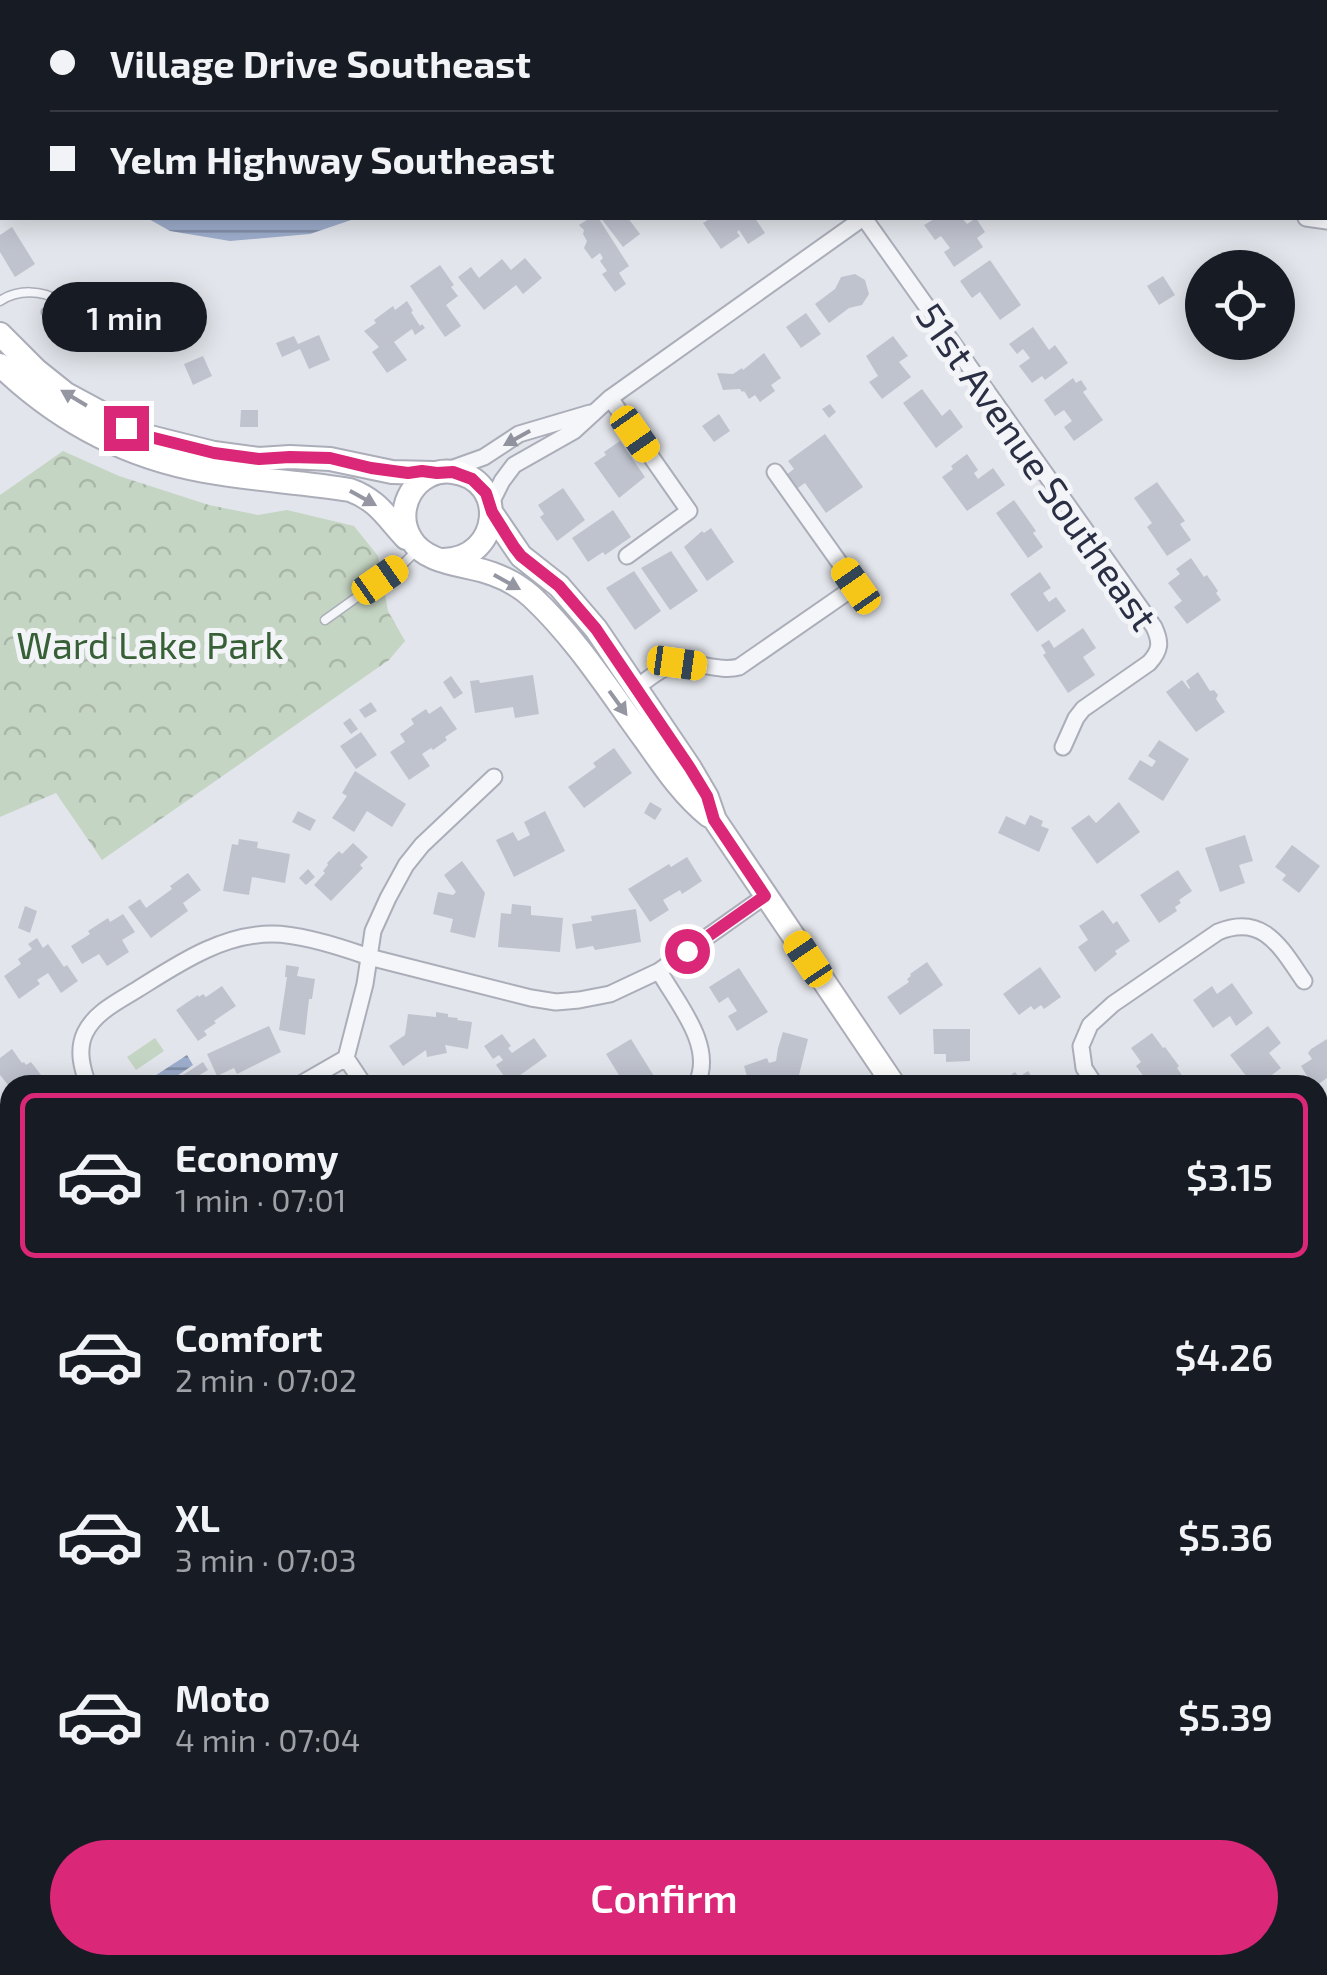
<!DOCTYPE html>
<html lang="en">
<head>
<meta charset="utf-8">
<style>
	body { margin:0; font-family:"Exo 2",sans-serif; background:#20242c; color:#f1f3f6; height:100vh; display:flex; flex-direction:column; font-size:38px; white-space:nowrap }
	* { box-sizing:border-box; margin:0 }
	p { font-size:32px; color:#9ea1a6 }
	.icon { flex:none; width:55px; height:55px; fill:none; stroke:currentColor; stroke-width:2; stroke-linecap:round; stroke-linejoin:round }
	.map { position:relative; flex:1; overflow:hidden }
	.sheet { position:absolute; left:0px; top:1075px; width:1328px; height:900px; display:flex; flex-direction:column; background:#171b24; border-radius:30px 30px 0 0; box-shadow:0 5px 25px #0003 }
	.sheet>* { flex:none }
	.hud { position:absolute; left:0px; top:0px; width:1328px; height:220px; box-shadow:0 5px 25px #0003; display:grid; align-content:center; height:220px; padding:0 50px; background:#171b24 }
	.tools { position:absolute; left:1185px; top:250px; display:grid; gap:20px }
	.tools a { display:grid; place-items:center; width:110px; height:110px; border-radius:50%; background:#171b24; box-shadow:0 5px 25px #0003; font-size:50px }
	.end { position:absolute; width:45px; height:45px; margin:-22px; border:12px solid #db2777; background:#fff; box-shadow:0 0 0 5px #fff }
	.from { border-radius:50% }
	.bubble { position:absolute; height:70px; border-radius:35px; background:#171b24; box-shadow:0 5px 25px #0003; font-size:32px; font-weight:600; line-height:70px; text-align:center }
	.car { position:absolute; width:30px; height:60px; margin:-30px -15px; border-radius:12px; box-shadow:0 0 8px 2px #0007; background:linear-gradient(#f5c518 24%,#345 0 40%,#f5c518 0 76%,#345 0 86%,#f5c518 0) }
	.hud b { display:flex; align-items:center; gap:35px; height:95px; font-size:38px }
	.hud b+b { border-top:2px solid #363941 }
	.hud i { width:25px; height:25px; background:#f1f3f6 }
	ul { padding:18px 0 0; list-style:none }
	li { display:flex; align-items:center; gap:30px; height:165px; margin:0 20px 15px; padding:0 30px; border:5px solid transparent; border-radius:15px }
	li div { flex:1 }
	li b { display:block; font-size:38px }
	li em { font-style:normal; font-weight:600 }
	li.current { border-color:#db2777 }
	li>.icon { width:90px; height:90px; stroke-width:1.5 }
	.button { display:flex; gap:20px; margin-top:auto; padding:20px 50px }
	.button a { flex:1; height:115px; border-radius:60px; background:#db2777; color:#fff; font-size:40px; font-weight:600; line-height:115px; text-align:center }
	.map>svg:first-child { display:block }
	.green { fill:#c5d5c3 }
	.park { fill:url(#park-crowns) }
	.water { fill:url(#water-rules) }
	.building { fill:#bfc3ce }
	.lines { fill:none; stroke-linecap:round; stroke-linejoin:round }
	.lane-casing { stroke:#abaeb9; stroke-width:11 }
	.street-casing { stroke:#abaeb9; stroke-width:19 }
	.secondary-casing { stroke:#abaeb9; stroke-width:26 }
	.lane { stroke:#f5f6f9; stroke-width:8 }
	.street { stroke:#f5f6f9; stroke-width:15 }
	.secondary { stroke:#fff; stroke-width:22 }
	.oneway { fill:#9497a2 }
	.oneway2 { fill:#90929e }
	.route { stroke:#db2777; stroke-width:12 }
	.labels { text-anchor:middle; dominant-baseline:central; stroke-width:10; stroke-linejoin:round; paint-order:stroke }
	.street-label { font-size:38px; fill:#2a2f44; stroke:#f2f4f8 }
	.park-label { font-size:38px; fill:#386037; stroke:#f2f4f8 }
</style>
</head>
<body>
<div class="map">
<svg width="1327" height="1975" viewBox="0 0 1327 1975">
	<defs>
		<pattern id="park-crowns" width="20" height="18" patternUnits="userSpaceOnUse" patternTransform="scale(2.5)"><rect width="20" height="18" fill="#c5d5c3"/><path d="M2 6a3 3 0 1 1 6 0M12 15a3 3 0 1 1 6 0" fill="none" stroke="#a9b7a9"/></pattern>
		<pattern id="water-rules" width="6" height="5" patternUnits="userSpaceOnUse" patternTransform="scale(2.5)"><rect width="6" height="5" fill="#9dadcc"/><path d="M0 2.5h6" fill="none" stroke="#808da7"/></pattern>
	</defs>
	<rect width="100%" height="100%" fill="#e2e5eb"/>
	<path class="green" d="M155,1038L164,1051L136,1070L127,1057Z"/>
	<path class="park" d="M63,451L119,476L209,505L258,515L287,510L354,526L378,556L388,611L405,641L389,660L102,860L56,793L0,817V495Z"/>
	<path class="water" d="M0,0H556L555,2H2V75L0,72Z
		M147,218H146H357L310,234L230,241L170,231Z
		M187,1055L193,1065L168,1082L170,1085H149L147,1081Z
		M0,1314L10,1319V1965H213L217,1975H0Z"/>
	<path class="building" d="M590,218L599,219L629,266L619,273L626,284L615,292L602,274L607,271L600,261L603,258L600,253L592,259L584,248L587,241L583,234L584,230L579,225Z
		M601,218H628L640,234L623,247Z
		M711,218H755L765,233L748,244L739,230L737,232L740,236L721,249L703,223Z
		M936,218H962L967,224L976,218L985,232L977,238L983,247L954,267L944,252L950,248L941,236L935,240L924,225Z
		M12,227L35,264L15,277L0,252V235Z
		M525,258L542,278L523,294L516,285L484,310L458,277L471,267L479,278L502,259L511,270Z
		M990,260L1021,305L1000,320L980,292L972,298L960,281Z
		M440,265L454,285L451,287L458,296L446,305L461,326L445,337L410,286Z
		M855,274L865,280L869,294L862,305L849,308L829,323L815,304L835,289L841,277Z
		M1163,276L1175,295L1159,305L1147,286Z
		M142,290L165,292L164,313L176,314V336L163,335V332L141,330Z
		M407,301L413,311L411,312L420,326L422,324L425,328L415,335L412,329L394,342L407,360L387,373L372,352L379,347L364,331L376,323L374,320L393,306L395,310Z
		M82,308L101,309V317L124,319L126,335L122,334V340L104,339V344L86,343L87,322H82Z
		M806,313L821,334L801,348L786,327Z
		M1033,327L1049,350L1055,345L1068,363L1045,380L1042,376L1032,383L1019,366L1030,358L1023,349L1017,354L1009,344Z
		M319,335L330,360L309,369L300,349L282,357L276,343L294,336L298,344Z
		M893,336L908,356L899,362L911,377L882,399L869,382L878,376L866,356Z
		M764,353L781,378L771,385L775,391L760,402L755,395L749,399L744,391L742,392L740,389L723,390L717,373L733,374L742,368L743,370Z
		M203,356L212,376L193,385L184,364Z
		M1073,378L1076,383L1081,380L1087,389L1083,392L1103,420L1074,441L1064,427L1072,421L1064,410L1055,416L1044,400Z
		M922,389L942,416L950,409L963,427L936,448L903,403Z
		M830,404L836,412L829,418L822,409Z
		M241,410H258V427H240Z
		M719,414L730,431L714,442L702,426Z
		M825,434L863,487L826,513L805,483L792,492L782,478L794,469L788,461Z
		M620,441L645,477L619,498L594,463L606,455L604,452Z
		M967,454L978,470L974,473L978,479L993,468L1005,485L967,511L942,477L953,469L951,466Z
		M1157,482L1185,521L1180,524L1191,540L1167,556L1147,527L1152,523L1134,498Z
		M563,488L585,520L557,541L540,517L544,514L538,505Z
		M1014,500L1036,531L1033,533L1043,547L1028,558L996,513Z
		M613,510L631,537L605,555L603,552L588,562L572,538Z
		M711,528L734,562L707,581L684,547L702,531L704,533Z
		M671,551L698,591L670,610L641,568Z
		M1191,558L1204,577L1207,575L1218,591L1216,593L1221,600L1187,624L1174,607L1182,601L1168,583L1180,574L1176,569Z
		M634,571L661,611L635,630L606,588Z
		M1040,572L1051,588L1043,593L1049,602L1056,597L1066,611L1037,632L1010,594Z
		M1083,628L1096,648L1083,657L1095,675L1068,693L1043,655L1046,653L1041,645L1049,640L1054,648Z
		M1198,672L1210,691L1214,690L1218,695L1216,699L1225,712L1196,732L1166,692L1182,680L1189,689L1190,688L1186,681Z
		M533,675L539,714L515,718L513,707L475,713L470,681L479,680L480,683Z
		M451,676L463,693L454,699L443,682Z
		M371,702L377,711L365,718L359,710Z
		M441,706L457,729L445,737L447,740L433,750L431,748L422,754L430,766L409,780L390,752L405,742L400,734L414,724L411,719L426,709L429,714Z
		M350,718L358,729L351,734L343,723Z
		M361,732L377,755L356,769L340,746Z
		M1159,740L1189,759L1163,801L1128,779L1140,760L1152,767L1156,761L1148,756Z
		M614,748L632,773L584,808L568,787L596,767L593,763Z
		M355,771L406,804L392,827L367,811L354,832L332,818L347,796L342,793Z
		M650,802L662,809L655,820L644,813Z
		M1119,802L1140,832L1097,864L1071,828L1089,815L1096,823Z
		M298,811L316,820L310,831L292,822Z
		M545,811L565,851L514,877L496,840L513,832L518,841L530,835L524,822Z
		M1030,815L1043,821L1041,826L1049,829L1039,852L998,833L1006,816L1025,825Z
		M1245,835L1253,861L1239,865L1245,883L1220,892L1205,848Z
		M239,839L258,842L257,848L290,854L285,883L252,877L249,895L223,891L232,844L238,845Z
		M353,843L368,857L360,865L363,868L331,901L314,885L325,873L323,871L328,865L327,863L339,851L342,854Z
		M1292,845L1320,866L1299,893L1282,880L1286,875L1275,867Z
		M687,857L702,881L682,894L680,890L663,900L669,910L650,922L628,889L669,864L671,867Z
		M462,861L485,893L475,938L450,932L453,919L433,914L438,892L453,895L456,892L444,875Z
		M308,869L315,877L306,885L299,878Z
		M1178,870L1192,891L1179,900L1181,903L1175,907L1177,911L1159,923L1140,895Z
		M188,873L201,890L183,903L188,911L151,938L128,907L140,899L146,908L172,889L170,886Z
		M512,904L531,906V915L563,918L560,952L498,947L501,913L511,914Z
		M25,906L37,911L30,933L18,928Z
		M636,909L641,942L595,950L593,946L576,949L572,924L592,921L591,916Z
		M1103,910L1113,924L1117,921L1130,941L1115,951L1117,954L1095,972L1078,947L1088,940L1079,926Z
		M123,914L135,932L122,940L129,952L107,966L99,954L82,964L71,946L90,934L88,931L108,918L110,922Z
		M37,938L43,948L48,944L64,967L67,965L78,981L61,993L48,973L37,980L40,984L19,999L4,976L21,964L18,959L32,949L28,944Z
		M927,962L943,985L900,1015L887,997L909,982L907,979L911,976L910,974Z
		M286,965L299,967L297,976L315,979L312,999H309L305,1035L279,1030L287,977H285Z
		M1040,967L1061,997L1044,1009L1041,1005L1034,1010L1031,1006L1019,1015L1003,994Z
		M739,968L768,1012L737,1031L728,1016L737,1011L728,997L719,1003L709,987Z
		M1232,983L1253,1013L1236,1026L1230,1016L1213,1028L1193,1000L1212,986L1217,994Z
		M222,986L236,1006L214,1021L216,1023L204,1031L207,1035L198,1041L176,1010L198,995L199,997L203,994L206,997Z
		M436,1012L448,1014V1017L458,1018L457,1020L472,1022L468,1049L445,1045L447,1053L427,1057L426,1050L403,1066L389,1046L405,1035L408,1014L436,1017Z
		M269,1026L281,1052L237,1074L234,1068L217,1076L207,1054Z
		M1268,1026L1281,1043L1269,1053L1281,1068L1259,1085H1253L1230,1055Z
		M933,1029H970V1061L946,1062V1054H934Z
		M783,1032L808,1039L797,1083L771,1077L755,1081L754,1078L748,1080L744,1066L767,1058L769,1063L776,1061L778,1048Z
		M1152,1033L1163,1048L1165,1047L1179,1066L1177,1068L1186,1081L1180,1085H1157L1156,1083L1150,1085L1136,1066L1141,1062L1131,1048Z
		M502,1034L511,1046L508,1048L512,1053L534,1038L547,1056L509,1083L496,1065L503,1060L499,1055L493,1059L484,1046Z
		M631,1039L657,1081L650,1085H625L606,1054Z
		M1327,1039V1078L1317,1085H1303L1310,1081L1301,1066L1312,1059L1308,1053L1311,1049Z
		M12,1049L22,1063L24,1062L26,1065L31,1062L45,1080L39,1085H8L0,1075V1058Z
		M203,1062L208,1070L185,1084L180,1077Z
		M1028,1071L1034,1080L1029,1085H997L1015,1072L1019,1077Z
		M6,1103L10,1113L0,1119V1106Z
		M10,1137V1203L7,1205L0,1196V1161L9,1155L4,1142Z
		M1318,1489L1327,1502V1602L1318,1588Z
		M1327,1887V1965L1318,1951V1894Z
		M484,1965H530L535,1975H475L485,1967Z
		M548,1965H571L561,1975L553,1973Z"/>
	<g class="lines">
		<g class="lane-casing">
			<path id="lane" d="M0,301C18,289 42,290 60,301L58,313L51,315L46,312
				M325,620L402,565L415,552"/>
		</g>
		<g class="street-casing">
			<path id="street" d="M875,0L876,2
				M1130,0L1131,2
				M1057,2L1059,0
				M1325,189L1327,190
				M864,218L1154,627C1161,642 1161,650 1149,663L1083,709L1076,718L1063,747
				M1306,218L1327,221
				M610,398L689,511L627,556
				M445,471L484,457L519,434L590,413
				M490,505L502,481L514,465L574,431L610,398L863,218
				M636,688C647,680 659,669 672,665C693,658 717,673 739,667L856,586L775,472
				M659,971C677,1003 716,1047 696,1085
				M88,1085C82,1068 77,1050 85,1033C95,1012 119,1001 138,989C178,964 222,934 272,934C302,934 341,947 369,957L531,998L556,1002L579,1000L610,994L659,971L765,896
				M299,1085L346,1058
				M364,1085L346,1058L365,984L373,931L388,898L406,865L422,845L494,777
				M1095,1085L1084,1068L1081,1046L1090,1025L1113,1004L1218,932C1264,913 1281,948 1304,981"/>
		</g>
		<g class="secondary-casing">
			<path id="secondary" d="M0,334L36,370L66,394L142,435L214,453L259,459L290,457L330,459L392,472L433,473
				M0,365C57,420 126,457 204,471C252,480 302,482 350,490C378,500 387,518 406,538
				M491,512L521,556L559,586L596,629L690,768L707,797L715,820L894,1085
				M443,560C502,559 508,479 453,472C416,467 392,509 411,539C426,565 467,564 493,574C507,579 521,587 532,597C576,638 610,692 646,741C665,768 683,795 709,816
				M1318,1653L1327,1658
				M1318,1679L1327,1693
				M1318,1752L1327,1749
				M1318,1786L1327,1779
				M994,1975L1008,1965
				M1044,1975L1058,1965"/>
		</g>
		<use href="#lane" class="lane"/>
		<use href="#street" class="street"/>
		<use href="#secondary" class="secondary"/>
	</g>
	<defs><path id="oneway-solid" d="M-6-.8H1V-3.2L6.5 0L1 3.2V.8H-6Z" transform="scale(2.5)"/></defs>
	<g class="oneway">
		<use href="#oneway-solid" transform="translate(74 398) rotate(-149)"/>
		<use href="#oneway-solid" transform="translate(363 498) rotate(29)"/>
		<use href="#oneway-solid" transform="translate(507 582) rotate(29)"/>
		<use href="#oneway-solid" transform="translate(618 703) rotate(54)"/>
	</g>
	<use class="oneway2" href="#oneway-solid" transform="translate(517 438) rotate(151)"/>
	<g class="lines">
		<path class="route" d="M126,428L142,435L214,453L259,459L290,457L330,458L371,468L408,473L422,471L437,473L453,472L472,479L486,493L492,512L514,547L521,556L559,586L596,629L690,768L707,796L714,820L765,896L687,951"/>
	</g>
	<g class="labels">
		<g class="street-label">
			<text transform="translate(1038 466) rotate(55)">51st Avenue Southeast</text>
		</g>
		<g class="park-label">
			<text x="150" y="644">Ward Lake Park</text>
		</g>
	</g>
</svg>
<div class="tools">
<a><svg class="icon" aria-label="locate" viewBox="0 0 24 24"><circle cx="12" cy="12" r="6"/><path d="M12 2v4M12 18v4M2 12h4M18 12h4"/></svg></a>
</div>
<i class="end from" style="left:687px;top:951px"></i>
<i class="end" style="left:126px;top:428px"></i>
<div class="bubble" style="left:42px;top:282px;width:165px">1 min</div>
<i class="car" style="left:635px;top:434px;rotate:145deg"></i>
<i class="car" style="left:380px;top:580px;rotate:55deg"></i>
<i class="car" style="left:856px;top:586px;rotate:325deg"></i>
<i class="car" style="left:677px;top:663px;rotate:98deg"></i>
<i class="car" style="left:808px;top:959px;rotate:326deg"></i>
<div class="hud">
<b><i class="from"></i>Village Drive Southeast</b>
<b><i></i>Yelm Highway Southeast</b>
</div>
<section class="sheet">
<ul>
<li class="current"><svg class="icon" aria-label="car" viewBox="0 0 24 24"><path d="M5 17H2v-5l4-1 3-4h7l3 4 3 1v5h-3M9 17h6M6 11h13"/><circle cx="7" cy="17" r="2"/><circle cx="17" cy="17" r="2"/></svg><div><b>Economy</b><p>1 min · 07:01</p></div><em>$3.15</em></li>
<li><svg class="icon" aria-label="car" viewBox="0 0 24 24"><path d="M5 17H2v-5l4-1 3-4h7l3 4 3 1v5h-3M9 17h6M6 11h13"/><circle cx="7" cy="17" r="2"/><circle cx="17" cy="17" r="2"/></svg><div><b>Comfort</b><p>2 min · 07:02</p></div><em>$4.26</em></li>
<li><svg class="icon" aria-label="car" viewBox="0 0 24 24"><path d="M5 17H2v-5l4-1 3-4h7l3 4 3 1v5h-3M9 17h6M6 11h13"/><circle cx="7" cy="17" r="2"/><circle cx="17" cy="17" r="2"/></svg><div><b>XL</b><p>3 min · 07:03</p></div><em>$5.36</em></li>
<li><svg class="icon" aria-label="car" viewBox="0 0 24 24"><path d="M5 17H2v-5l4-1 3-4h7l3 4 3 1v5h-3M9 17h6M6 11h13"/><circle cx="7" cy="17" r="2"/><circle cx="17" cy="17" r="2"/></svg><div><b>Moto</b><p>4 min · 07:04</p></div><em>$5.39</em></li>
</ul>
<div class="button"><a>Confirm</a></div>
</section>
</div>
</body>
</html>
